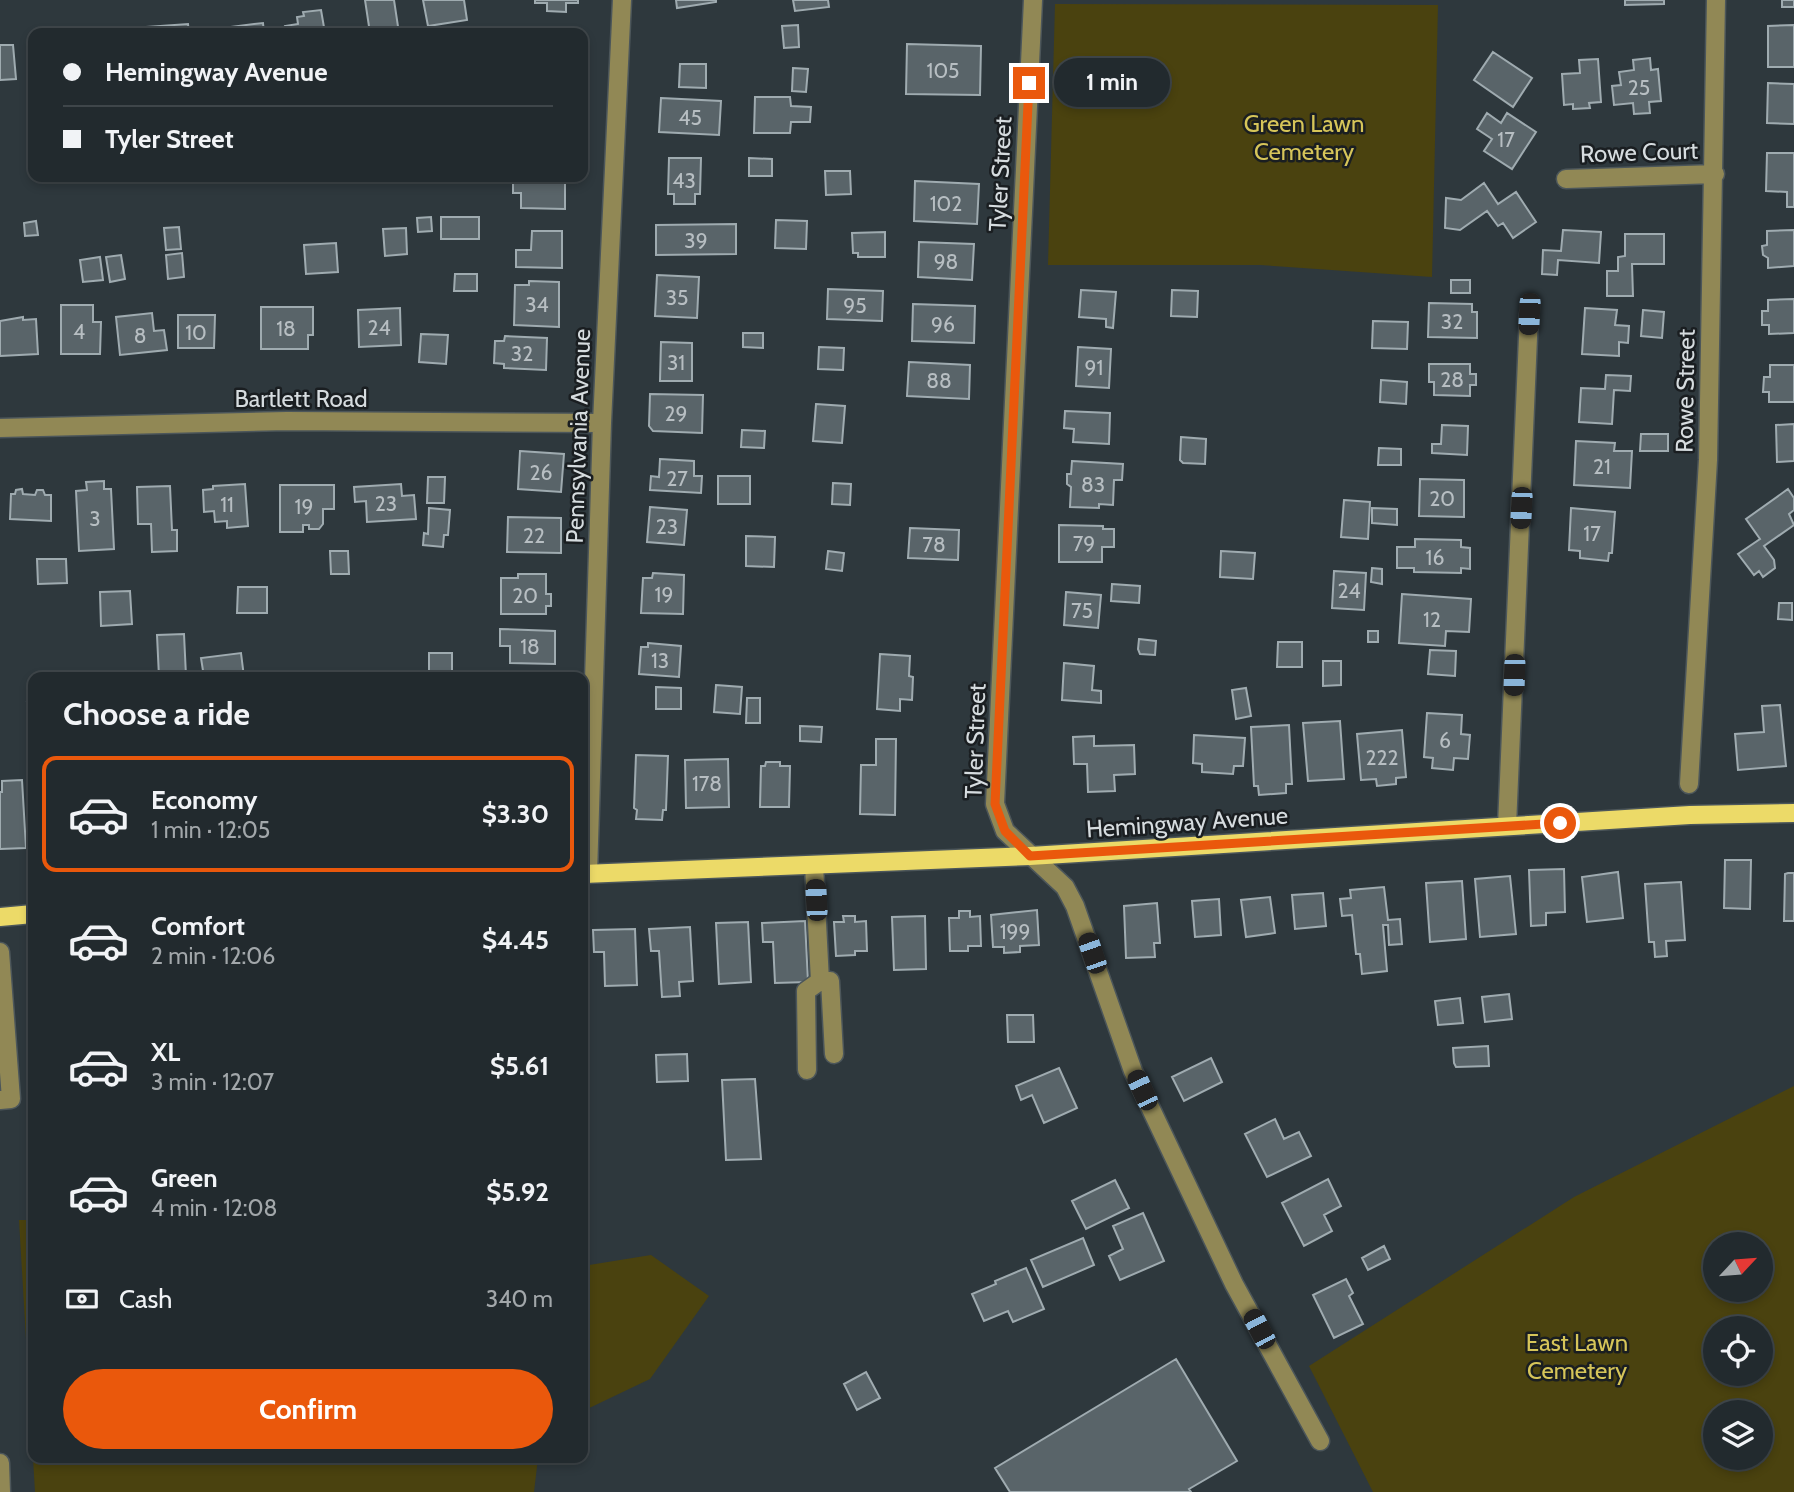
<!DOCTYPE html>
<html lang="en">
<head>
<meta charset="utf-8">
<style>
	body { margin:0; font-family:Cabin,sans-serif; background:#2a3236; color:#f1f3f6; height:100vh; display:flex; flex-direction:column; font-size:26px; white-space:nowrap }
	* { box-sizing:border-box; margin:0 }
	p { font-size:23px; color:#a2a7aa }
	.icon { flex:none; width:38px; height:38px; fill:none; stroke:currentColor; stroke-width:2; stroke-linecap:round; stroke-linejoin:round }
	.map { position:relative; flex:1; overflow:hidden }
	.drawer { position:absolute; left:28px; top:672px; width:560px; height:791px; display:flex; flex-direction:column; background:#222a2e; border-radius:14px; box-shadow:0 4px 10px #0003,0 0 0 2px #3f464a }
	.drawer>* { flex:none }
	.guide { position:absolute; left:28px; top:28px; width:560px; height:154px; border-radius:14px; box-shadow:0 4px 10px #0003,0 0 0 2px #3f464a; display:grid; align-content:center; height:154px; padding:0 35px; background:#222a2e }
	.needle { width:46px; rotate:64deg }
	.buttons { position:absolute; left:1703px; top:1232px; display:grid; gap:14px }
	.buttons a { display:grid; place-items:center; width:70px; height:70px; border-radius:50%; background:#222a2e; box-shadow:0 4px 10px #0003,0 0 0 2px #3f464a; font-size:35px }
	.end { position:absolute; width:32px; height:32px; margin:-16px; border:9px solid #ea580c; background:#fff; box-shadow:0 0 0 4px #fff }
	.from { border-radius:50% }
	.bubble { position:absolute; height:49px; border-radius:24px; background:#222a2e; box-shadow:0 4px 10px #0003,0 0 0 2px #3f464a; font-size:23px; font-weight:700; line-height:49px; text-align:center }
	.car { position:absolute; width:21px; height:42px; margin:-21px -10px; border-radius:9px; box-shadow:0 0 5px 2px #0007; background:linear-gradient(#222 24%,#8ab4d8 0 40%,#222 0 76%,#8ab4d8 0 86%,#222 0) }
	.guide b { display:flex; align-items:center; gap:24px; height:66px; font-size:26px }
	.guide b+b { border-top:2px solid #3f464a }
	.guide i { width:18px; height:18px; background:#f1f3f6 }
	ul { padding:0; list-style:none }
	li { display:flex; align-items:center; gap:21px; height:116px; margin:0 14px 10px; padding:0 21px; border:4px solid transparent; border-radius:14px }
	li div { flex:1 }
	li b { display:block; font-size:26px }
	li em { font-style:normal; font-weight:700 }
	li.selected { border-color:#ea580c }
	li>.icon { width:63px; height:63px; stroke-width:1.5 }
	h2 { padding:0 35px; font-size:32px; line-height:84px }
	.pay { display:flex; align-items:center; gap:18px; height:77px; padding:0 35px; font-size:26px }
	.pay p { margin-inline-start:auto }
	.cta { display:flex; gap:14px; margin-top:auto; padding:14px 35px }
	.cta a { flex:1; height:80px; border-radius:42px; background:#ea580c; color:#fff; font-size:28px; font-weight:700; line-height:80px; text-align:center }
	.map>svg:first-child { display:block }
	.green { fill:#4a420f; fill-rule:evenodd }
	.building { fill:#596469; stroke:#9fabb0; stroke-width:2 }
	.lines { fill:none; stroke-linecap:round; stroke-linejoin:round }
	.minor-casing { stroke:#4c565a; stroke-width:21 }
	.major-casing { stroke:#4c565a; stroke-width:21 }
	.minor { stroke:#918855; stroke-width:18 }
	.major { stroke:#ecda68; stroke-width:18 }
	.route { stroke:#ea580c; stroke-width:9 }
	.labels { text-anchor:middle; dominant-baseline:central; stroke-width:5; stroke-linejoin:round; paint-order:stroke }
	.number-label { font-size:21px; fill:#b7bec2 }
	.park-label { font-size:24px; fill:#d6c559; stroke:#1a1e21 }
	.street-label { font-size:24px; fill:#d6dcdf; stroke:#1a1e21 }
</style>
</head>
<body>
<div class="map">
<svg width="1794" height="1492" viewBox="0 0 1794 1492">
	<rect width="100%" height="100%" fill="#2e383d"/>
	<path class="green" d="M1055,4L1438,5L1432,277L1260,265H1048Z
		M1794,1086V1492H1373L1309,1366L1574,1197ZM1760,1244V1290H1715V1244ZM1715,1328H1760V1374H1715ZM1715,1412H1760V1458H1715Z
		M19,1220H33V1458H538L534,1492H35Z
		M651,1255L709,1296L650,1379L583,1411V1266Z"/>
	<path class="building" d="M365,0H394L399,33H370Z
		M423,0H464L467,20L428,26Z
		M535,0H578V3H566V12L547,11V3H535Z
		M676,0H716V2L677,8Z
		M793,0H828L829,7L795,11Z
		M1625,0H1664V4L1625,5Z
		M1782,0H1794V7H1782Z
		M321,10L325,33H286L285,26L298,24L297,17L304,16L303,12Z
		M263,23L264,33H223L222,28Z
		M188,24L189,33H148L147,27Z
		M798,25L799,47L784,48L782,26Z
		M1794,25V67H1768V26Z
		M130,30V33H99V31Z
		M907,44L981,46L980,95L906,94Z
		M0,45H13L16,79L0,80Z
		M1493,52L1532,78L1513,107L1474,80Z
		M1650,58L1651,70L1658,69L1661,101L1649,102L1650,113L1634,114L1633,103L1614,105L1612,86L1621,85L1619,72L1634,70L1633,60Z
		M1598,59L1601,102L1589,103L1590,108L1573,109V104L1564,105L1562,74L1580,73L1579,60Z
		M680,64H706V88L679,87Z
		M793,68L808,69L806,92L792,91Z
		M1768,83L1794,84V124L1767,123Z
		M755,97H790L791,106L811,107L810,122H791L790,133H754Z
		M661,98L721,101L719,135L659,132Z
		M1487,113L1501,123L1507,113L1536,132L1512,169L1484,151L1492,139L1477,129Z
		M1767,153H1794V207H1787V192L1766,191Z
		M669,158H701L700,194H695V204H674V194H668Z
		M749,158L772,159V176H749Z
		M825,171H850L851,194L826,195Z
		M513,177H565V209L521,208V193H513Z
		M915,181L979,184L977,224L914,221Z
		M1484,183L1498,204L1516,192L1536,222L1513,238L1503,223L1498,226L1487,211L1460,230L1445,228L1446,198L1461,200Z
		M431,217L432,231L418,232L417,218Z
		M441,217H479V239H441Z
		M776,220L807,221L806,249L775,248Z
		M36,221L38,235L25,236L24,223Z
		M736,224V254L656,255V225Z
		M179,227L181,249L166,250L164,228Z
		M406,228L407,254L385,256L383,229Z
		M1563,230L1601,232L1599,263L1558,260L1557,275L1542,274L1543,250L1561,251Z
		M1794,230V266L1768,268V258L1763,255L1762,246L1767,245V231Z
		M532,231H562V268L516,267V250H531Z
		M885,232V257H858V253H853L852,233Z
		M1625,234H1664V264H1632L1633,296H1607V271H1618V257L1625,256Z
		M919,242L974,244L972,280L918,277Z
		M336,243L338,272L306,274L304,245Z
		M182,253L184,277L168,279L166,255Z
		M121,255L125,279L110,282L106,257Z
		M100,257L103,280L83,282L80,260Z
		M455,274H477V291H454Z
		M657,275L699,277L697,318L655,316Z
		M1451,280H1470V293H1451Z
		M529,281L559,282V327L514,325L515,285H529Z
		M828,289L883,291L882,321L827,319Z
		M1081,290L1116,292L1113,328L1106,327V319L1079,317Z
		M1172,290L1198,291L1197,317L1171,316Z
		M1794,299V333L1769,334V325H1762V311H1768V300Z
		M1429,303L1472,304V312H1477V338L1428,337Z
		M913,304L975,306L974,343L912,341Z
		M61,305H93V322H101L100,354H61Z
		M261,307H313V335H308V349H261Z
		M400,308L401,345L359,347L358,310Z
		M1585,308L1617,310L1615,325L1629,326L1628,343L1619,342V356L1582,354Z
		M1643,310L1664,312L1662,338L1641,336Z
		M152,313L154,331L164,330L167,350L120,355L116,317Z
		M178,315H215L214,348H178Z
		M23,317V320L36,319L38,354L0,356V321Z
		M1373,321L1408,322L1407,349L1372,348Z
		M743,333H763V348L743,347Z
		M421,334L448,335L446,364L419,362Z
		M505,336L547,338L546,370L504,368V364L494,363L495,341H504Z
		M661,342L692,343V381H660Z
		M819,347L844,348L843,370L818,369Z
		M1078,347L1111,349L1109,388L1076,386Z
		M909,362L970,365L969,399L907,396Z
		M1429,364H1470V374H1476V385H1470V396L1434,395V382H1429Z
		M1770,365H1794V402H1769V392H1763L1764,377H1770Z
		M1606,375L1631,376L1630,391L1614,390L1612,424L1579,422L1581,388L1605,389Z
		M1381,380L1407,382L1406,404L1380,402Z
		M650,394L703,395L702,433L653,431L649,426Z
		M816,404L845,406L842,443L813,441Z
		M1065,411L1110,413L1109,444L1073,442L1074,429L1064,428Z
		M1794,424V461L1777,462L1776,425Z
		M1442,425L1468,426L1467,455L1432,453V444H1441Z
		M742,430L765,431L764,448L741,447Z
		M1641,434H1668V451H1640Z
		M1181,437L1206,439L1205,464L1183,463L1180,460Z
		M1576,441L1615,443L1614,451H1632L1630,488L1574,485Z
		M1379,448L1401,449V465H1378Z
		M520,451L564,454L561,492L518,489Z
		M660,459L694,461V476H702L701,493L650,490L651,476L659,477Z
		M1072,461L1123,464L1122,480H1114L1113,505L1099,504V508L1070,507L1071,487L1067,484V474H1071Z
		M718,476H750V504H718Z
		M428,477H445L444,503H427Z
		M1420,479L1464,480V517L1419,516Z
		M104,481V489H111L114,549L79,551L76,491L87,490L86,482Z
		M833,483L851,484L850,505L832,504Z
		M245,484L248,526L227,528V521L215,522L214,511L204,512L203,490L213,489V486Z
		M401,484L402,496L414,495L416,519L367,522L366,501L355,502L354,487Z
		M280,485H334V509H323V524L319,529H309V525H303V532H280Z
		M170,486L172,530H177V551L152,552L151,524H138L137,487Z
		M22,489L23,494L35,495L37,490H43L45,495H51V521L10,519L11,494H15L16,490Z
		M1788,489L1794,498V510L1789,514L1794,525L1764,546L1774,560L1775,568L1763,577L1759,571L1754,575L1738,554L1760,539L1746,519Z
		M1344,500L1370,502L1368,539L1341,537Z
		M650,507L687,510L684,545L647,542Z
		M429,508L450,510L448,535H444L443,547L423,545L424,533L428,534Z
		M1372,508L1397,509V525L1372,523Z
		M1571,508L1615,512L1612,553H1609L1608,561L1580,558V551L1569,550Z
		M508,517L561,518V553L507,552Z
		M1059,525L1103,526V529H1114V547H1102V562H1059Z
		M910,528L959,530L958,560L908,558Z
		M746,536L775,537L774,567L746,566Z
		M1415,539L1461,540V547L1470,548V569L1461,568V573L1414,572V568H1397V547H1415Z
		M330,551H348L349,574H331Z
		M828,551L844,553L842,571L826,569Z
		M1221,551L1255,553L1253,579L1220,577Z
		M37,559H66L67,583L38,584Z
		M1372,568L1382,569V584L1371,582Z
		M1334,571L1366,573L1364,610L1332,608Z
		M653,573L684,575L683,614L641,613L643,578H652Z
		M518,574H546V594H551V606H546V614H501V578H518Z
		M1112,584L1140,586L1139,603L1111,601Z
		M238,587H267V613H237Z
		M130,591L132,624L101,626L100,592Z
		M1066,592L1101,595L1098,628L1064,625Z
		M1402,594L1471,599L1469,632L1446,631L1445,646L1399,643Z
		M1779,603H1792V620L1778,619Z
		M500,629L555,631V664L510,663V646H500Z
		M1368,631H1378V642H1368Z
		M184,634L186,676L159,677L157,635Z
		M1139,639L1156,641L1155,655L1140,654L1138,649Z
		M1278,642H1302V667H1277Z
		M648,643L681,646L679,677L639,674L641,647H648Z
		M1430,650L1456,651L1455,676L1428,674Z
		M241,653L244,677H204L201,658Z
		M429,653H452V672L429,673Z
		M880,654L910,656L909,676L913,677L912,700L900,699V711L877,709Z
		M1323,661H1341V685L1323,686Z
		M1064,663L1094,666L1092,690L1101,691V703L1062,700Z
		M716,685L742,687L740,714L714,712Z
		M656,687L681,688V709H656Z
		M1246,688L1251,716L1236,719L1232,690Z
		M747,698H760V723H746Z
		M27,702H33V731H30Z
		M1780,705L1786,766L1738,770L1735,734L1764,732L1762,706Z
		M1427,713L1462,715L1461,734L1470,735L1468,759L1454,758L1453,770L1432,768L1433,758L1424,757Z
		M1340,721L1344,779L1308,781L1303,723Z
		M1289,725L1292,784H1286V793L1259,795L1258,786H1254L1251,727Z
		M800,726L822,727L821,742L800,741Z
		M1402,730L1406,777L1396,778V784L1377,786L1376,779L1361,780L1357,734Z
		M1194,735L1245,738L1243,766H1234L1233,774L1202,772V764L1193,763Z
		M1094,736V746L1134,745L1135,774L1114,775L1115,791L1088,792L1087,764H1074L1073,737Z
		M876,739H896L895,815L860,814L861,765H876Z
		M636,755L668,756L666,810H663L662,820L636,819L637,810L634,808Z
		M728,759L729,807L686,808L685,760Z
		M766,762H780V766H790L789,807H760L761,766H765Z
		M22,780L26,848L0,849V792H2V781Z
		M1725,860H1751L1750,909L1724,908Z
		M1564,869L1565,912L1546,913V925L1531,926L1529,870Z
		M1618,872L1623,918L1587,922L1582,877Z
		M1788,873H1794V921H1784L1785,874Z
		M1510,876L1516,934L1480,937L1475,879Z
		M1462,881L1466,939L1430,942L1426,883Z
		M1681,882L1685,940L1666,941L1667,956L1655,957L1654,942H1649L1645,884Z
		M1384,887L1388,920L1400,919L1402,944L1389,945L1388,925H1383L1387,971L1362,974L1360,954H1356L1352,915L1342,916L1340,899L1351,898L1350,890Z
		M1323,893L1326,926L1295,929L1292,895Z
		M1270,897L1275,933L1246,937L1241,900Z
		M1219,899L1221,935L1195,937L1192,901Z
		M1157,903L1160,943H1154L1155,957L1126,958L1124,906Z
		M1037,910L1039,945L1020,946V952L1004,953V947H993L991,915Z
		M959,911H970V917L980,916L981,946H968V951H950L949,918H959Z
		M843,916H855V922L866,921L867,951H855V955L836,956L834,922H844Z
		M925,916L926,969L894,970L892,917Z
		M805,921L808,982L775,983L773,942H763L762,923Z
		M748,922L751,982L719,984L716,923Z
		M690,927L693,981L679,982L680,996L662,997L659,951H651L649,929Z
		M635,929L637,985L605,986L604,952H594L593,930Z
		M1509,994L1512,1019L1485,1022L1482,997Z
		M1460,998L1463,1023L1438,1025L1435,1001Z
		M1007,1015H1033L1034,1042H1008Z
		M1488,1046L1489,1066L1456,1067L1454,1063L1453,1048Z
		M687,1054L688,1081L657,1082L656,1055Z
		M1211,1058L1222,1082L1184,1101L1172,1077Z
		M1059,1068L1077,1108L1044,1123L1032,1095L1021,1100L1016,1086Z
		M755,1079L761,1159L726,1160L722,1080Z
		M1275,1119L1284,1139L1299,1132L1311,1156L1267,1177L1245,1134Z
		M1328,1179L1341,1206L1324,1215L1332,1231L1304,1246L1282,1203Z
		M1115,1180L1129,1208L1086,1229L1072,1201Z
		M1143,1213L1164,1261L1120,1280L1109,1256L1123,1249L1113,1226Z
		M1083,1238L1094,1265L1043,1287L1031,1260Z
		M1384,1246L1390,1259L1368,1270L1362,1258Z
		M1026,1268L1044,1309L1013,1322L1008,1311L984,1321L972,1294L996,1284L995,1281Z
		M1346,1279L1353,1293L1349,1296L1363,1324L1334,1338L1313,1295Z
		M1176,1359L1237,1461L1189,1489L1191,1492H1010L995,1468Z
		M866,1372L880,1398L857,1410L844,1384Z"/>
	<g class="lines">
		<g class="minor-casing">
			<path id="minor" d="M1033,0L995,804L1005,831L1065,887L1075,906L1133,1071L1234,1284L1320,1441
				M1566,179L1715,174
				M0,428L287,421L602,423
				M1689,784L1708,460L1716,0
				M1507,826L1529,314
				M814,865L820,981H830L834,1054
				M588,874L602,423L622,0
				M0,952L11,1099L0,1100
				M807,1070L806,991L820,981
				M0,1463L1,1492"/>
		</g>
		<g class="major-casing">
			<path id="major" d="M583,874L1030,856L1690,815L1794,813
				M0,917L33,914"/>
		</g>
		<use href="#minor" class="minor"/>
		<use href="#major" class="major"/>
	</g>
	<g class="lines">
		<path class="route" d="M1029,83L995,804L1005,831L1030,856L1560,823"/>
	</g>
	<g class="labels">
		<g class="number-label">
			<text x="943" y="70">105</text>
			<text x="1639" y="87">25</text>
			<text x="690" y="117">45</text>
			<text x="1506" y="139">17</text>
			<text x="684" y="180">43</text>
			<text x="946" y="203">102</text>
			<text x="696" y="240">39</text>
			<text x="946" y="261">98</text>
			<text x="677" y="297">35</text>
			<text x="537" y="304">34</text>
			<text x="855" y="305">95</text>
			<text x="1452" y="321">32</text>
			<text x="943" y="324">96</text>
			<text x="379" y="327">24</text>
			<text x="286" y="328">18</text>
			<text x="79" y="331">4</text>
			<text x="196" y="332">10</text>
			<text x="140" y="335">8</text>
			<text x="522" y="353">32</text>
			<text x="676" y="362">31</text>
			<text x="1094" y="367">91</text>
			<text x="1452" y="379">28</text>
			<text x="939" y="380">88</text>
			<text x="676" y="413">29</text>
			<text x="1602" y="466">21</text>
			<text x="541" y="472">26</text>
			<text x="677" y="478">27</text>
			<text x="1093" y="484">83</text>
			<text x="1442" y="498">20</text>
			<text x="386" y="503">23</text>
			<text x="227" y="504">11</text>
			<text x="304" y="506">19</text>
			<text x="95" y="518">3</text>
			<text x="667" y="526">23</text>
			<text x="1592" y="533">17</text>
			<text x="534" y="535">22</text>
			<text x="1084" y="543">79</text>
			<text x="934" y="544">78</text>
			<text x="1435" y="557">16</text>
			<text x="1349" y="590">24</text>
			<text x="664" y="594">19</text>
			<text x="525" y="595">20</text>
			<text x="1082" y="610">75</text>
			<text x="1432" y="619">12</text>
			<text x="530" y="646">18</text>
			<text x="660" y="660">13</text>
			<text x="1445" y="740">6</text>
			<text x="1382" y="757">222</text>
			<text x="707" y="783">178</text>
			<text x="1015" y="931">199</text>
		</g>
		<g class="park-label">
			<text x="1304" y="123">Green Lawn<tspan x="1304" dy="28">Cemetery</tspan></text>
			<text x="1577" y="1342">East Lawn<tspan x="1577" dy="28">Cemetery</tspan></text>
		</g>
		<g class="street-label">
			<text transform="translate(1639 152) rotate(-2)">Rowe Court</text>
			<text transform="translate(1000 174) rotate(-87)">Tyler Street</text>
			<text transform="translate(1685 391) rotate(-89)">Rowe Street</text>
			<text x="301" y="398">Bartlett Road</text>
			<text transform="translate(578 436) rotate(-88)">Pennsylvania Avenue</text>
			<text transform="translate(975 741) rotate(-88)">Tyler Street</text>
			<text transform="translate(1187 822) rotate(-4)">Hemingway Avenue</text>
		</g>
	</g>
</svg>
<div class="buttons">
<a><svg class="needle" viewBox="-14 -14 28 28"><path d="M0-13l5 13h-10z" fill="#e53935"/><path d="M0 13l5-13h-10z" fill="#a2a7aa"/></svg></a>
<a><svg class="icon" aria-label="locate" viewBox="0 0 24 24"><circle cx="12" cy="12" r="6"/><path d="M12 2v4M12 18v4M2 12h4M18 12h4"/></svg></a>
<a><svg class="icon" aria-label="layers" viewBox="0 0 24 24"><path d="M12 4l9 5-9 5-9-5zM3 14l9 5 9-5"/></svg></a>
</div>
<i class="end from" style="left:1560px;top:823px"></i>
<i class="end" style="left:1029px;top:83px"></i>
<div class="bubble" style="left:1054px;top:58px;width:116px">1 min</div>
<i class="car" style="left:1529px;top:314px;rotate:183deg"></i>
<i class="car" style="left:1521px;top:508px;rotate:183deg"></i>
<i class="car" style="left:1514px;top:675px;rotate:182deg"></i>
<i class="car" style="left:816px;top:900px;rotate:357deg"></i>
<i class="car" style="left:1092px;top:953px;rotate:341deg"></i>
<i class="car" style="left:1142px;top:1090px;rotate:335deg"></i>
<i class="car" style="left:1259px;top:1329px;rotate:332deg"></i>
<div class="guide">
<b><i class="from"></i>Hemingway Avenue</b>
<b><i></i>Tyler Street</b>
</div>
<section class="drawer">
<h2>Choose a ride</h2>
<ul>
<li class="selected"><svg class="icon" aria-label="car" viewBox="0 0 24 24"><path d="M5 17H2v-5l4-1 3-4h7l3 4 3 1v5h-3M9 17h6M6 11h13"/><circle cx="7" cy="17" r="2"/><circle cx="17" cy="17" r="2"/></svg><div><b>Economy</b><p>1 min · 12:05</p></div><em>$3.30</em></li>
<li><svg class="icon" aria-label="car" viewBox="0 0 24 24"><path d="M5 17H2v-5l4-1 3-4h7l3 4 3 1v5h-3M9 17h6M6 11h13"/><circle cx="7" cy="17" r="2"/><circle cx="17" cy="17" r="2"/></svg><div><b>Comfort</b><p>2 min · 12:06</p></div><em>$4.45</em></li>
<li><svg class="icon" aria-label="car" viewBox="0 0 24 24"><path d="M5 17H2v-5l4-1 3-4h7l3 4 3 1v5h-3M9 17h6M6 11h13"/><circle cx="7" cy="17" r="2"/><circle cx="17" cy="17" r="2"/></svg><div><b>XL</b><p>3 min · 12:07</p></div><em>$5.61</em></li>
<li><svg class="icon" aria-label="car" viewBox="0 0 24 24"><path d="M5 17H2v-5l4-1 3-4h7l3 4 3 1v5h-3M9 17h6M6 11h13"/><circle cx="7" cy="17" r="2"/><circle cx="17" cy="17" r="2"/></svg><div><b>Green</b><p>4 min · 12:08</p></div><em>$5.92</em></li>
</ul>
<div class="pay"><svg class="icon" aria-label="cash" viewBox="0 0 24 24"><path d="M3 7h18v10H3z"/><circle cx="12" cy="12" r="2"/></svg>Cash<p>340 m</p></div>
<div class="cta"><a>Confirm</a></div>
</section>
</div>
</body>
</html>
